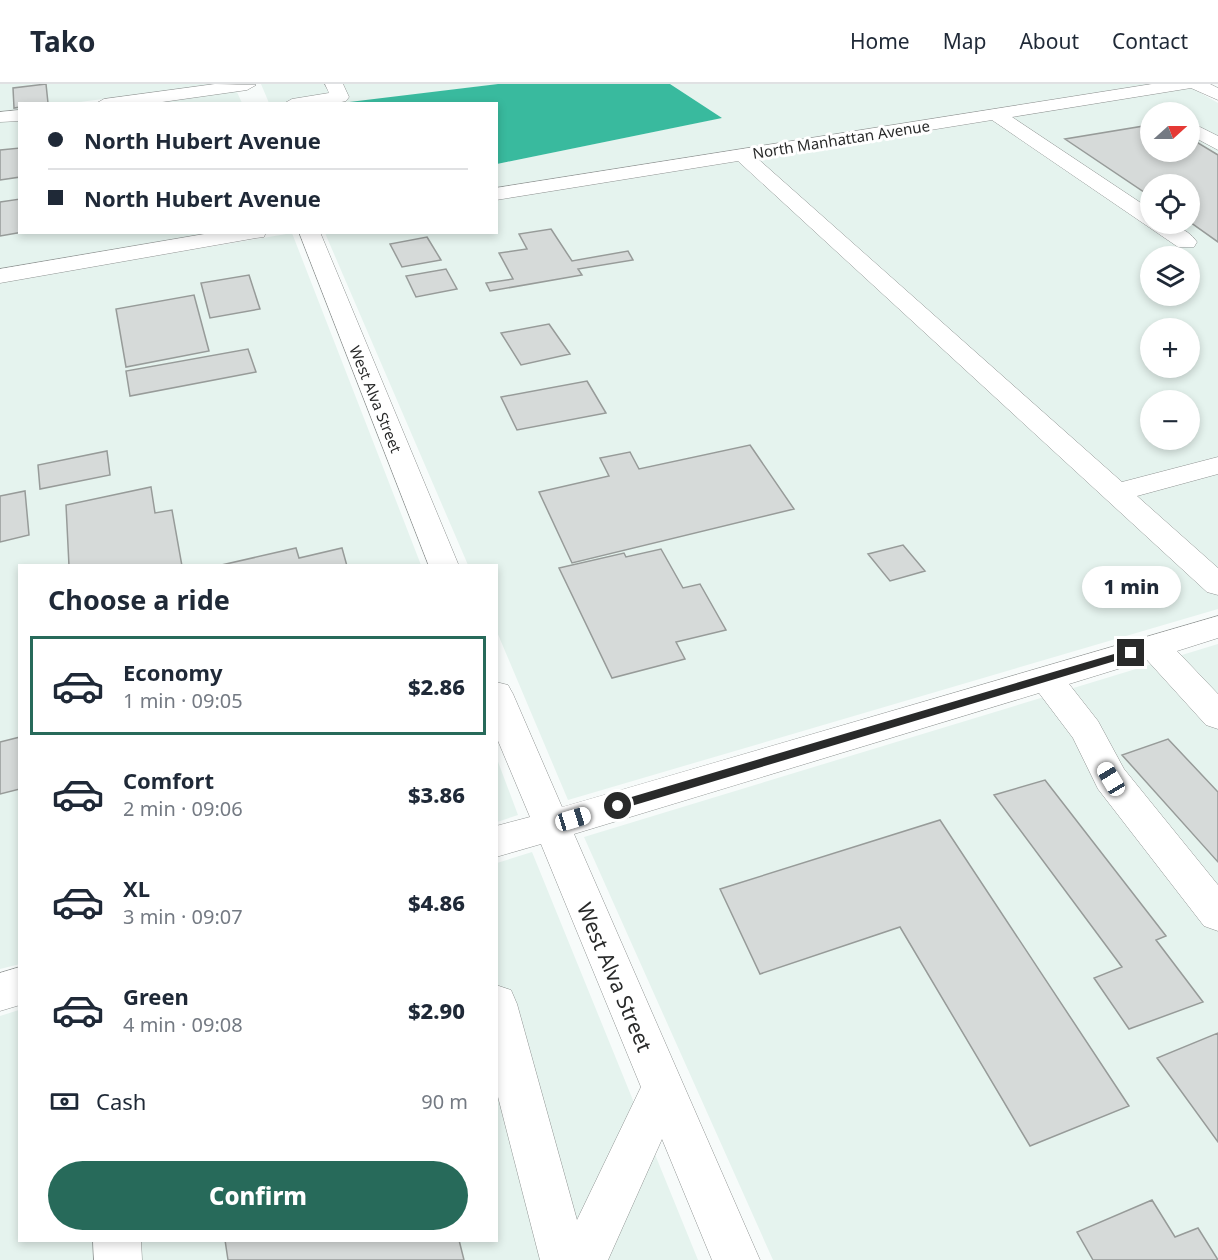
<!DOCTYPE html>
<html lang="en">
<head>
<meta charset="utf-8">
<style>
	body { margin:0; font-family:"Noto Sans",sans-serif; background:#f2f2f3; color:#1f2937; height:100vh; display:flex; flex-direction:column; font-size:22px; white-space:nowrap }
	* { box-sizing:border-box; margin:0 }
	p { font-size:20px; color:#747a83 }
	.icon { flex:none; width:33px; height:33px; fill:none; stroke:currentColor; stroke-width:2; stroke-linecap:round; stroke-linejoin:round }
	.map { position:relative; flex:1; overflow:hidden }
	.drawer { position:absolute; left:18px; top:480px; width:480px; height:678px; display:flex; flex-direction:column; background:#fff; border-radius:0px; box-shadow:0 3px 9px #0003 }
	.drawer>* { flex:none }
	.banner { position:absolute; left:18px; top:18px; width:480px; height:132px; border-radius:0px; box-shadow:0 3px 9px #0003; display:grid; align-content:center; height:132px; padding:0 30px; background:#fff }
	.needle { width:39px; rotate:69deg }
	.buttons { position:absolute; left:1140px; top:18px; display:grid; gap:12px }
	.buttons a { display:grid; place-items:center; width:60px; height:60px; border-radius:50%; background:#fff; box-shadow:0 3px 9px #0003; font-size:30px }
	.end { position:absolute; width:27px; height:27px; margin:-14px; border:8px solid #292a2a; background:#fff; box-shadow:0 0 0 3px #fff }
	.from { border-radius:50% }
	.bubble { position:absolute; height:42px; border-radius:21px; background:#fff; box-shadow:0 3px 9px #0003; font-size:20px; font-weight:800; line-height:42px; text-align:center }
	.car { position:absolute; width:18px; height:36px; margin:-18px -9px; border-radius:8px; box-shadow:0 0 4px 2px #0007; background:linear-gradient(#fff 24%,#345 0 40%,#fff 0 76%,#345 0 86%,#fff 0) }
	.banner b { display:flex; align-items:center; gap:21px; height:57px; font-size:22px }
	.banner b+b { border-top:2px solid #e0e1e3 }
	.banner i { width:15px; height:15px; background:#1f2937 }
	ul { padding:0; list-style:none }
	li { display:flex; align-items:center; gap:18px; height:99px; margin:0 12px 9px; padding:0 18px; border:3px solid transparent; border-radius:0px }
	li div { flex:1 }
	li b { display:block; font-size:22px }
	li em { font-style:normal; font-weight:800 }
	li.active { border-color:#276a5a }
	li>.icon { width:54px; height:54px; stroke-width:1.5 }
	h2 { padding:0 30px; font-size:27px; line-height:72px }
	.pay { display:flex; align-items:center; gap:15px; height:66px; padding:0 30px; font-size:22px }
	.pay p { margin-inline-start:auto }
	.button { display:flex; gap:12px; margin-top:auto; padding:12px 30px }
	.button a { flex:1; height:69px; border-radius:36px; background:#276a5a; color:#fff; font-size:24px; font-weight:800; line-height:69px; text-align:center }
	header { display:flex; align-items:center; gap:36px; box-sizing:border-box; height:84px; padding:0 30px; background:#fff; border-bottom:2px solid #e0e1e3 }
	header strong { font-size:28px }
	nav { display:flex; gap:33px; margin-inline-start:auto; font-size:21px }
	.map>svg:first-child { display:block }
	.built { fill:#e5f3ee; fill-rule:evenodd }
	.water { fill:#39ba9e }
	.building { fill:#d6dad9; stroke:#979b99; stroke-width:1.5 }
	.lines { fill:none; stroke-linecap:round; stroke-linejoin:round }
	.minor-casing { stroke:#909493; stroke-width:1 }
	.minor { fill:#fff; fill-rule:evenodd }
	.route { fill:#292a2a }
	.labels { text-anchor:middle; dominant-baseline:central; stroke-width:6; stroke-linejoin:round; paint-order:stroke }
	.far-street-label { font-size:15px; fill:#292a2a; stroke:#fff }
	.near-street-label { font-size:21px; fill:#292a2a; stroke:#fff }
</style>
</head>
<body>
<header>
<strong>Tako</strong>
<nav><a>Home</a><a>Map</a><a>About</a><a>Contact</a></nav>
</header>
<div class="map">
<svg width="1218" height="1176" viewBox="0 0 1218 1176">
	<rect width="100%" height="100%" fill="#f7fbfa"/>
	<path class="built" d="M0,0H220L72,19L20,20L19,26L0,29Z
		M261,0H498L341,20L269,19Z
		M670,0H1152L497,104V80L721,34Z
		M1192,4L1218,19V525L568,716L497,548L496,482L468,481L325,149L496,148L497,116ZM1150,28H1190V68H1150ZM1150,100H1190V140H1150ZM1150,172H1190V212H1150ZM1150,244H1190V284H1150ZM1150,316H1190V356H1150Z
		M236,6L242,19L138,20Z
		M19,35L20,148L218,149L0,185V38Z
		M292,149L421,481L20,482V880L0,885V198Z
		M1218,560V1176H773L584,753Z
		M497,675L518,731L497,738L496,737Z
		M532,768L698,1176H0V932L19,926L20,1156H496L497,779Z"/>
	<path class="water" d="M498,0H670L722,34L497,80L496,20L341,19Z"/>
	<path class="building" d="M46,0L48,19L20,20V23L14,24L13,4Z
		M1150,41V68H1190V54L1218,71V158L1190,138V100H1150V112L1065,55Z
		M20,64V93L0,96V66Z
		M20,115V148H23L0,152V118Z
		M551,145L572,177L628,167L633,176L578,185L582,191L490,207L486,199L513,195L499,169L527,165L519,150Z
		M427,153L441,176L402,183L390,160Z
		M446,185L457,205L416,213L406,192Z
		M249,191L260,225L210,234L201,199Z
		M194,211L209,267L126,283L116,225Z
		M549,240L570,270L521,281L501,249Z
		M248,265L256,288L130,312L126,287Z
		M587,297L606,329L517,346L501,313Z
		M750,361L794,425L572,479L539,408L609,392L600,374L630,368L639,385Z
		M107,367L110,391L40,405L38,381Z
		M151,403L155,429L172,426L182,482H69L66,421Z
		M25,407L29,451L0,458V412Z
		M903,461L925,487L890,497L868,470Z
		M296,464L299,474L342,464L347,482H217Z
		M661,465L683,504L700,500L726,546L676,558L685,575L612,594L559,484L624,469L626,473Z
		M20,653V705L0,710V658Z
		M1168,655L1218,708V778L1122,671Z
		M1045,696L1166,852L1156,856L1203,918L1129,945L1094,894L1122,883L994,711Z
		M940,736L1129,1022L1030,1062L900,843L760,890L720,805Z
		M1218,949V1058L1157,974Z
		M1152,1116L1175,1153L1198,1144L1218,1176H1093L1077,1148Z
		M225,1156H459L464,1176H228Z"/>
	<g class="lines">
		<g class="minor-casing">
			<path id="minor" d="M215,0L256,1L247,6L148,20H95L104,15Z
				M325,0H343L349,13L346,17L332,20H283L292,15L329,9Z
				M1152,0H1210L1218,4V16L1191,4L1012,33L1150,125V140C1169,140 1186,142 1197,158L1194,163H1178L992,36L757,74L1122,398L1218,373V390L1137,412L1218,484V511L1207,508L738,77L496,116V104Z
				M20,26V37L0,38V28Z
				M1190,38L1218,52V66L1190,51Z
				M216,148H266L264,153L256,154L0,199V185Z
				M299,148H320L459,482H429Z
				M1218,532V554L1177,567L1218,610V645L1206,641L1147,576L1069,600L1098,637L1124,685L1218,801V847L1204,842L1098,705L1073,654L1039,609L574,750L760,1176H712L662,1055L608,1176H540L496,1005V901L511,906L517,920L577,1136L641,1003L541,760L496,773V742L530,733L496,652V598L508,601L513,610L562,723Z
				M20,883V921L0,927V889Z
				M93,1156H141L142,1176H94Z"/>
		</g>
		<use href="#minor" class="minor"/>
	</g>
	<path class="route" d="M1131,565L1135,566V571L618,726L612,722L618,717Z"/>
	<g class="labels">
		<g class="far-street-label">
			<text transform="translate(841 55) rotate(-9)">North Manhattan Avenue</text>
			<text transform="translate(376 315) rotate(68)">West Alva Street</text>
		</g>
		<g class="near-street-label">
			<text transform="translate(615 893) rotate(67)">West Alva Street</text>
		</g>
	</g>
</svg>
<div class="buttons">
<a><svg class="needle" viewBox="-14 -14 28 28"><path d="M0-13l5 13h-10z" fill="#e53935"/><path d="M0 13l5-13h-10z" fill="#747a83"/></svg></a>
<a><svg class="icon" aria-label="locate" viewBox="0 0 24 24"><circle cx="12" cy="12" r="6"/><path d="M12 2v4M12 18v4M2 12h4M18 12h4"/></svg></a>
<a><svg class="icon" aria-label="layers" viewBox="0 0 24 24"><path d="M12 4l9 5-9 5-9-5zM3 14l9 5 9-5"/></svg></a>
<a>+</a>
<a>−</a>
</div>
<i class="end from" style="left:618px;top:722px"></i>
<i class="end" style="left:1131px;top:569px"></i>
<div class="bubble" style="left:1082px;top:482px;width:99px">1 min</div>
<i class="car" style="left:1111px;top:695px;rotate:329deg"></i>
<i class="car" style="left:573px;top:735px;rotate:73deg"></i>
<div class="banner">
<b><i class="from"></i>North Hubert Avenue</b>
<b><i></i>North Hubert Avenue</b>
</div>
<section class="drawer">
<h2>Choose a ride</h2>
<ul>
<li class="active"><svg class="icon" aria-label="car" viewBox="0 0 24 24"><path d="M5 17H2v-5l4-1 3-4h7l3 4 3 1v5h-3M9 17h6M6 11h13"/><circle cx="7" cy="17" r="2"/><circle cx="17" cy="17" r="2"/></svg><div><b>Economy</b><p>1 min · 09:05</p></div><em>$2.86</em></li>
<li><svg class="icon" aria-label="car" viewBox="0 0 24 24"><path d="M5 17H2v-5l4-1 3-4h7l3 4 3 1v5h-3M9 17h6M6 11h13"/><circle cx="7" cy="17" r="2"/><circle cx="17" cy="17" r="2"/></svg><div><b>Comfort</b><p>2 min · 09:06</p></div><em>$3.86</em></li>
<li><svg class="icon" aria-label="car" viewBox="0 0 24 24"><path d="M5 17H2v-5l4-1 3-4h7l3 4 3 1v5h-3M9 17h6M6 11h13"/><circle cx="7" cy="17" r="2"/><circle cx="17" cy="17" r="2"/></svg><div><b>XL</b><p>3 min · 09:07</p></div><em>$4.86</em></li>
<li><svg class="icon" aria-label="car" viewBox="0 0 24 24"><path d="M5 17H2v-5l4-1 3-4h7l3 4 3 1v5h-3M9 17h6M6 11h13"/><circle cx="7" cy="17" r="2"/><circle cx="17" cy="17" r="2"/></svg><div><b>Green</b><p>4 min · 09:08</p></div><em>$2.90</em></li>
</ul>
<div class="pay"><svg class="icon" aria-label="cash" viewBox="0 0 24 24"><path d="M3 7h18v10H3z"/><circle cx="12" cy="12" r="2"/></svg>Cash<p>90 m</p></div>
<div class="button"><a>Confirm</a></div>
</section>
</div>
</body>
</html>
